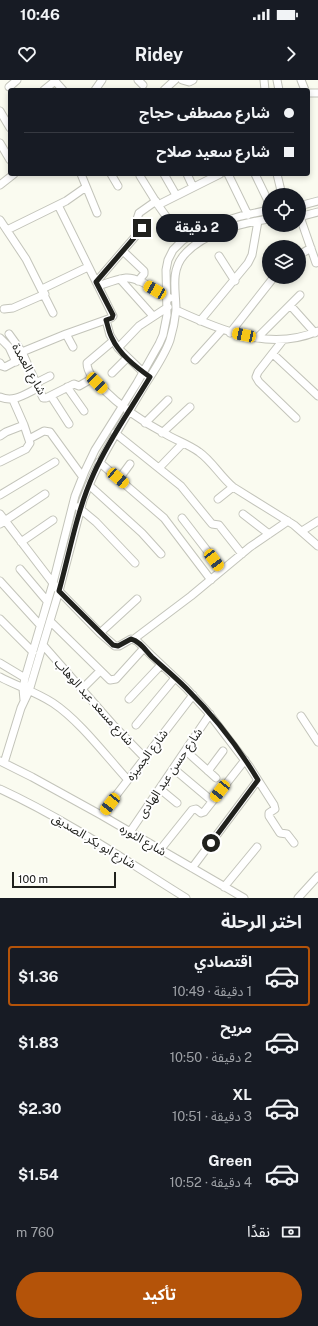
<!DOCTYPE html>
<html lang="ar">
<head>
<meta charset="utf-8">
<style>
	body { margin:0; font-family:"Public Sans","Noto Sans Arabic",sans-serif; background:#20242c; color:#f1f3f6; direction:rtl; height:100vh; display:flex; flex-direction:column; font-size:15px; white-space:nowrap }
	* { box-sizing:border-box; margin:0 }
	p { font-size:13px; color:#9ea1a6 }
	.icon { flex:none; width:22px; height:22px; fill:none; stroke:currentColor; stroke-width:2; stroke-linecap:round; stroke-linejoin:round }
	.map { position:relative; height:818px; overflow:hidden; direction:ltr }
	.sheet { display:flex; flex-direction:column; background:#171b24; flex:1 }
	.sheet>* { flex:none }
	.banner { position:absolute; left:8px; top:8px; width:302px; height:88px; border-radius:4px; box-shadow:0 2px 6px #0003; direction:rtl; display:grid; align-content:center; height:88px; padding:0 16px; background:#171b24 }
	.buttons { position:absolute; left:262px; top:108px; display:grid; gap:8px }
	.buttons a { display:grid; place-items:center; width:44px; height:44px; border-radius:50%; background:#171b24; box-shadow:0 2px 6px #0003; font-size:20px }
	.scale { position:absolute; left:12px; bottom:10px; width:104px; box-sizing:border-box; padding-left:4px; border:2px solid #20211d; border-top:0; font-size:11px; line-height:14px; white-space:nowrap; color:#20211d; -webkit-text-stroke:3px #fff; paint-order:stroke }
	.end { position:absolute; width:18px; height:18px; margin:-9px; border:5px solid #20211d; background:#fff; box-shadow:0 0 0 2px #fff }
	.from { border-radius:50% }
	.bubble { position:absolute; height:28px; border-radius:14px; background:#171b24; box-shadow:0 2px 6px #0003; font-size:13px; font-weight:700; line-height:28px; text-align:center; direction:rtl }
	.car { position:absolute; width:12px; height:24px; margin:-12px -6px; border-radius:5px; box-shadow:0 0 3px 1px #0007; background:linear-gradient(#f5c518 24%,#345 0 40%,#f5c518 0 76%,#345 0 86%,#f5c518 0) }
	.banner b { display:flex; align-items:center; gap:14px; height:38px; font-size:15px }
	.banner b+b { border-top:1px solid #363941 }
	.banner i { width:10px; height:10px; background:#f1f3f6 }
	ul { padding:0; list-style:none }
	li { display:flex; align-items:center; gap:12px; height:60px; margin:0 8px 6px; padding:0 8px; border:2px solid transparent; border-radius:4px }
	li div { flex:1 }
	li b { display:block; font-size:15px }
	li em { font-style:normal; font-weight:700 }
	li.active { border-color:#b45309 }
	li>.icon { width:36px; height:36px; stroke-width:1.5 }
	h2 { padding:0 16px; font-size:18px; line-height:48px }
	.pay { display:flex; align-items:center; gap:10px; height:44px; padding:0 16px; font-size:15px }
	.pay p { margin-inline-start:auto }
	.action { display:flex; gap:8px; margin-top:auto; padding:8px 16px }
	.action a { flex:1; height:46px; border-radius:24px; background:#b45309; color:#fff; font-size:16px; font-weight:700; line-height:46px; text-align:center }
	.status { display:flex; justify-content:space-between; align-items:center; height:28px; padding:0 20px; background:#171b24; direction:ltr }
	.status svg { height:11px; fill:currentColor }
	header { display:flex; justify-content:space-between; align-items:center; height:52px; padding:0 16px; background:#171b24; font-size:18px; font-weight:700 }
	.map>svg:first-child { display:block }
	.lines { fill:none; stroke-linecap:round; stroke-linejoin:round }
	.minor-casing { stroke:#c3c4ba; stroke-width:9 }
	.minor { stroke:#fff; stroke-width:7 }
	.route { stroke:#20211d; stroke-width:5 }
	.labels { text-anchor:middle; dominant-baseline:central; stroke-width:4; stroke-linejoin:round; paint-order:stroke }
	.street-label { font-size:12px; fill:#20211d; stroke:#fff }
</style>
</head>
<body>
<div class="status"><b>10:46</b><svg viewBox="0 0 49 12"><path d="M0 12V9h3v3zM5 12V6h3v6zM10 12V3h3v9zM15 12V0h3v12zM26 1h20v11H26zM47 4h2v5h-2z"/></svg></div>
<header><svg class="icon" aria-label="forward" viewBox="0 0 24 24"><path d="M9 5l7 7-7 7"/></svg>Ridey<svg class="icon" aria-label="heart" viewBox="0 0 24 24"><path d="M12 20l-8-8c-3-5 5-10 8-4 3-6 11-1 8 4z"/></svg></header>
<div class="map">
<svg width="318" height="818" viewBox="0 0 318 818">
	<rect width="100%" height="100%" fill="#fafbf0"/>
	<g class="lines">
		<g class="minor-casing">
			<path id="minor" d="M54,0L63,10
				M138,0L143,5
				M182,0L189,2L193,0
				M264,0L265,10
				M277,0L279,10
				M301,0L305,10
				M9,7L17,0
				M44,10L55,1
				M95,10L102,0
				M164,10L175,0
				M308,13H318
				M0,31L10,48
				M0,63L10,80
				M81,94L97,133
				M111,94L118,106
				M164,94L176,115
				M187,94L193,107
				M228,94L248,135
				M255,94L269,123
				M277,94L282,115
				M140,96L158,125L183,160
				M0,105L14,94
				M158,125L220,94
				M299,126L318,121
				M299,137L318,132
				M300,137L316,183
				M0,140L26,179L53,233
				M7,150L66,121L86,107
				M123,171L144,191V194L138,201
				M299,175L311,168
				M219,176L235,201
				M120,199L153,236
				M96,202L140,151L142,146L137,139L139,133L156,121
				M98,206C107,203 117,199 126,198C139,197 158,212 170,218
				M42,209L88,187
				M290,225L315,253
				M4,229L13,228L45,214
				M176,230C220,250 270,272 318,251
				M106,240L110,255L118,268L146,295
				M200,241L248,183L252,175L258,141
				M230,253L274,197
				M9,254L22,272L43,318H46L74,304L79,306L93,298
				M66,254L73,267
				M0,258L9,267L16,282
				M257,258L300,215
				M283,260L258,292L256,297L259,302L296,338
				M113,261L87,283C87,293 96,302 102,308C121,327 141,341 164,353C175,360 188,364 199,372C212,381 220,396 233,407L294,445L318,466
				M118,268L139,246L168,227
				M22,272L66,254L111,238L113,236L58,125
				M273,274L318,316
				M195,280L222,250
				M0,283L2,286L5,287L24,277
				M112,293L127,278
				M36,303L50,296
				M67,307L84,331
				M51,316L69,344
				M0,317C14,323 25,314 38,308
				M145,343L168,320
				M115,353L181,406L212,444L219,445L242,474
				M162,353L190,327
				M0,356L6,352L24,345
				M29,359L44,351L50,352L82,396
				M0,382L26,369L30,363L24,345L13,320
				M99,382L164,438L211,500
				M159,388L183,363
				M119,399L130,384
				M89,405L142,453L161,474
				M0,415L55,382
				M218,419L233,407
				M78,427L96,442L135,483
				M0,434L59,511L100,553L115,566H119L131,559L137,561L151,575L186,608L207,631L249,686L274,725L275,729L269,733V736L280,753L287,754L294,763
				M243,434L269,454
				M182,438L222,490
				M0,444L45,414
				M302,451L318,441
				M21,462L53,440
				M20,489L47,521
				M0,501L40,545
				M0,539L33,572
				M50,541L110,600L116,599L144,568
				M100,553L137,519
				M134,559L191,516L250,467L288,441
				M43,565L115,647L145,678
				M0,583L25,598
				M0,597C17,606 36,612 53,623C80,641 106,676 128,700
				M82,609L100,591
				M129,619L161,585
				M24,620L23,609L25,598L53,503L75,416L85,391L95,370L137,303L159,264L163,255L167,235L166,190L168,180L173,170L183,160L208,146L241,136L269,130
				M301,636L318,662
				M136,645L175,598
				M186,671L216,698
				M0,681L32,697L101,735L244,818
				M4,683L21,628L29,611L37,584L59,511L83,420C99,378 121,346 143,308C153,292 164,277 170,260C173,250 175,240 176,230C176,211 170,191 184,175C203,153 241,143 269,139
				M174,689L212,721
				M208,691L223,671
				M0,709C65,739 125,780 186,818
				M160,709L177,723
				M101,735L193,615
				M130,752L210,634
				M160,770L192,730L196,729L201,733L204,732L245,680
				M192,788L258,700
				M224,807L257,767
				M298,818L318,796"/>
		</g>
		<use href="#minor" class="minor"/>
	</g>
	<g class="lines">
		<path class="route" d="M142,148L140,151L96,202L113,235L112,238L106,240C108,246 109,253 112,258C119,274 136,287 150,297C131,329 109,359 94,393C77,430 70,471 59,511L113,565L118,566L131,559C140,561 146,571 152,577C163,587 175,597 186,608C212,634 239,668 258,700L211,763"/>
	</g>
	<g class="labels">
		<g class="street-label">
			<text transform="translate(29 289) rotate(61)">شارع العمدة</text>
			<text transform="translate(94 622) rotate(48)">شارع مسعد عبد الوهاب</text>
			<text transform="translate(147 675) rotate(-53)">شارع الجميزه</text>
			<text transform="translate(170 693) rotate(-56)">شارع حسن عبد الهادى</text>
			<text transform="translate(143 760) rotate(30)">شارع الثوره</text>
			<text transform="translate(94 761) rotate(31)">شارع ابو بكر الصديق</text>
		</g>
	</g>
</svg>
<div class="buttons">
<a><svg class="icon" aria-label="locate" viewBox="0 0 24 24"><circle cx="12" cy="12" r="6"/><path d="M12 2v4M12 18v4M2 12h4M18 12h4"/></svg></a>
<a><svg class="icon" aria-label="layers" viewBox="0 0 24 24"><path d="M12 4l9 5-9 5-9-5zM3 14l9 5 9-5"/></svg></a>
</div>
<div class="scale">100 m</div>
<i class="end from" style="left:211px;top:763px"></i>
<i class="end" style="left:142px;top:148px"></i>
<div class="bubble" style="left:156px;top:134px;width:82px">2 دقيقة</div>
<i class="car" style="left:155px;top:210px;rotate:300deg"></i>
<i class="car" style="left:244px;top:255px;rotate:282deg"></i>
<i class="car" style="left:97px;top:303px;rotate:135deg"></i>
<i class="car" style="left:118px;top:398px;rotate:130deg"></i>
<i class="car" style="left:214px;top:480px;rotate:143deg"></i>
<i class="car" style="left:220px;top:711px;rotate:218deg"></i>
<i class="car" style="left:110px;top:724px;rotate:218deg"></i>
<div class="banner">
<b><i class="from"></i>شارع مصطفى حجاج</b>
<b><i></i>شارع سعيد صلاح</b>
</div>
</div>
<section class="sheet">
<h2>اختر الرحلة</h2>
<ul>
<li class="active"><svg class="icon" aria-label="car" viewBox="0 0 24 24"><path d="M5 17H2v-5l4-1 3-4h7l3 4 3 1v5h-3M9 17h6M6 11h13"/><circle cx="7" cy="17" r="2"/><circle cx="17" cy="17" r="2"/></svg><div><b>اقتصادي</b><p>1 دقيقة · 10:49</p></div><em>$1.36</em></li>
<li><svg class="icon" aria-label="car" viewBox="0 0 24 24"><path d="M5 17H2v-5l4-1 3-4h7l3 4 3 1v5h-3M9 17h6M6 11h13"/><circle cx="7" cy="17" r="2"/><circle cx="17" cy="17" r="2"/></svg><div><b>مريح</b><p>2 دقيقة · 10:50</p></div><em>$1.83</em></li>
<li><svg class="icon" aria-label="car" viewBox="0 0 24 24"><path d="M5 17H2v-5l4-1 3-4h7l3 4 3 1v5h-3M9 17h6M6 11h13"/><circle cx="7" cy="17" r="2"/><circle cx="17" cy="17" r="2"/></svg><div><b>XL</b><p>3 دقيقة · 10:51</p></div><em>$2.30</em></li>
<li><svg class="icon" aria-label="car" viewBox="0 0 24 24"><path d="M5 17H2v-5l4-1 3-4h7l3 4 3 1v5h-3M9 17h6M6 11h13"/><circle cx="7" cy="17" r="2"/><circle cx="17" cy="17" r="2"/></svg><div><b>Green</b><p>4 دقيقة · 10:52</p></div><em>$1.54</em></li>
</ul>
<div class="pay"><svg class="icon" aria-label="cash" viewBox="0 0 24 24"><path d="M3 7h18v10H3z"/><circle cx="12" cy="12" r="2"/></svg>نقدًا<p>760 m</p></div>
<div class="action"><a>تأكيد</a></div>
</section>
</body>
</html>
